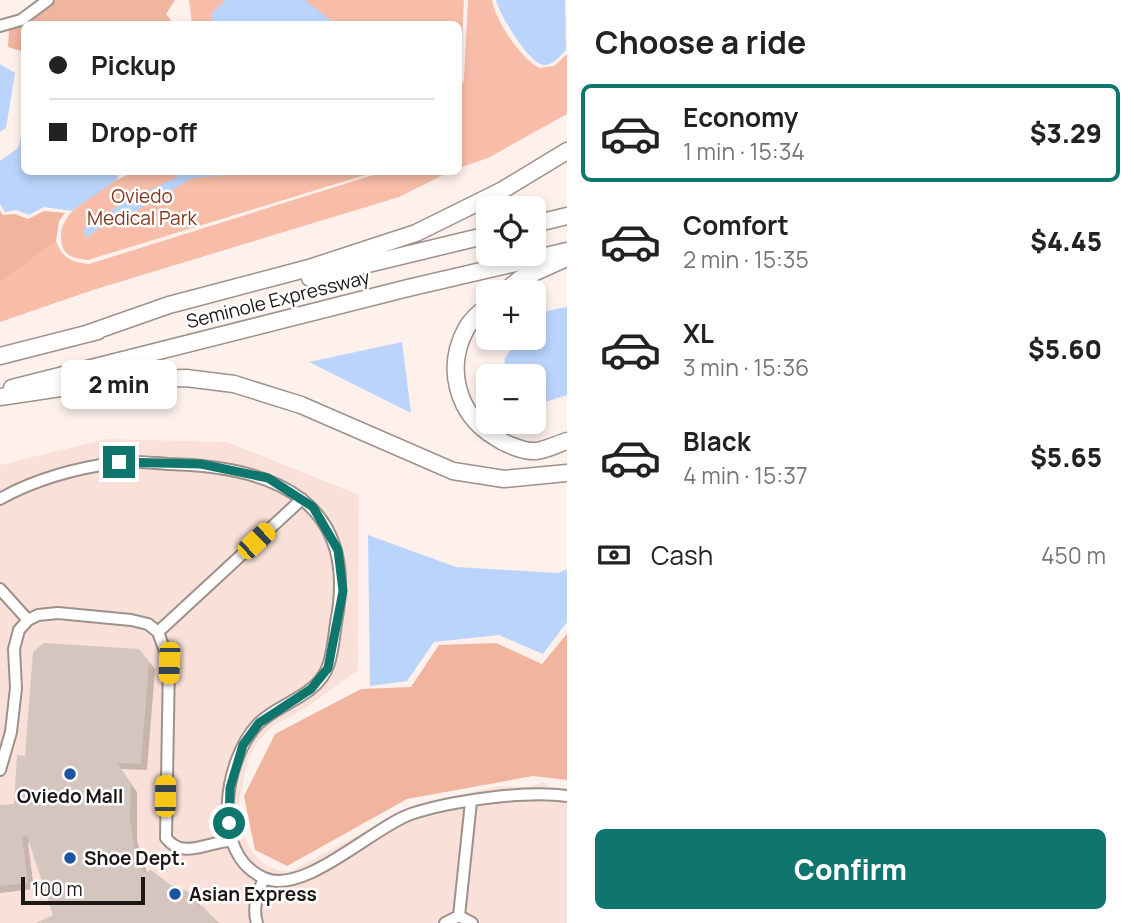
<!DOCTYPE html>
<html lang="en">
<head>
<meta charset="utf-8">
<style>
	body { margin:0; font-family:Manrope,sans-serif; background:#f2f2f2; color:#222; height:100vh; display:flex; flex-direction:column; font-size:26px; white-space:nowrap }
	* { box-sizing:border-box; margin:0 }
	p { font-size:23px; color:#767676 }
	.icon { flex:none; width:38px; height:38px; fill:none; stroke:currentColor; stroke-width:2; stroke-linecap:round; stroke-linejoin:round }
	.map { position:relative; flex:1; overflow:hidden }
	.side { display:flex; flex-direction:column; background:#fff; width:567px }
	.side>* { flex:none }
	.banner { position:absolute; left:21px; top:21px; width:441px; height:154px; border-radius:10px; box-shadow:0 4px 10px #0003; display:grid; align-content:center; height:154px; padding:0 28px; background:#fff }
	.buttons { position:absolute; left:476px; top:196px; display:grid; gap:14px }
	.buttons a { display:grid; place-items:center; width:70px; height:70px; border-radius:10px; background:#fff; box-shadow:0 4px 10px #0003; font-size:35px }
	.scale { position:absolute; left:21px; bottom:18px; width:124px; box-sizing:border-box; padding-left:7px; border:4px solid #1d1715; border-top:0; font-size:19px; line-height:24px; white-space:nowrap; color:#1d1715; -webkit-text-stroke:5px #fff; paint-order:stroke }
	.end { position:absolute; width:32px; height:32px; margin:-16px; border:9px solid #0f766e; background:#fff; box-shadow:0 0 0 4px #fff }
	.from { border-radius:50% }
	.bubble { position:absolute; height:49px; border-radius:10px; background:#fff; box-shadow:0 4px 10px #0003; font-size:23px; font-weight:800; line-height:49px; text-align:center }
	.car { position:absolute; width:21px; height:42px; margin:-21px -10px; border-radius:9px; box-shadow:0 0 5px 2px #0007; background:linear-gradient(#f5c518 24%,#345 0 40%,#f5c518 0 76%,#345 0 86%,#f5c518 0) }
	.banner b { display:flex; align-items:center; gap:24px; height:66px; font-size:26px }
	.banner b+b { border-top:2px solid #e0e0e0 }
	.banner i { width:18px; height:18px; background:#222 }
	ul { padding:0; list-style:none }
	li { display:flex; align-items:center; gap:21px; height:98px; margin:0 14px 10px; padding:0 14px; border:4px solid transparent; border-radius:10px }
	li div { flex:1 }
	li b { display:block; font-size:26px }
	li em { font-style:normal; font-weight:800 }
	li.selected { border-color:#0f766e }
	li>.icon { width:63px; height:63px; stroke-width:1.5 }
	h2 { padding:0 28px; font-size:32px; line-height:84px }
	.pay { display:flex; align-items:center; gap:18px; height:77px; padding:0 28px; font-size:26px }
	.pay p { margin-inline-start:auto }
	.cta { display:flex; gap:14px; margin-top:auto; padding:14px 28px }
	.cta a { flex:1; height:80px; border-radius:10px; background:#0f766e; color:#fff; font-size:28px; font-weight:800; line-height:80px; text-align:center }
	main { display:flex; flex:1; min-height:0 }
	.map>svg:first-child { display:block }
	.built { fill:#f9e1d9 }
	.green { fill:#f8bda8 }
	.forest { fill:#f0b49f }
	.water { fill:#bad4fb }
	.shadow { fill:#0003 }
	.building { fill:#d4c5bf }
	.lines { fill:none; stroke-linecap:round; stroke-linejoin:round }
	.minor-casing { stroke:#9e908b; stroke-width:14 }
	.highway-casing { stroke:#9e908b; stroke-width:19 }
	.minor { stroke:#fff; stroke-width:10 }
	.highway { stroke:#fff; stroke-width:16 }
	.route { stroke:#0f766e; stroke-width:9 }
	.poi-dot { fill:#1c52a4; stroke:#fff; stroke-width:2.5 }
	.labels { text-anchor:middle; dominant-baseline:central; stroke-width:5; stroke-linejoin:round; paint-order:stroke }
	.park-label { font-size:19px; fill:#813a1f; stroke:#fff }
	.street-label { font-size:19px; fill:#1d1715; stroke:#fff }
	.poi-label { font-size:19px; font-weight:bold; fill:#1d1715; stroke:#fff; text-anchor:start }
</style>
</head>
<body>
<main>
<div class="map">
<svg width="567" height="923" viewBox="0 0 567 923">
	<rect width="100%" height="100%" fill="#fef1ec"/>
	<path class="built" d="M107,439L227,442L359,495L358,670L304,709L274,725L258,741L248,759L239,802L240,822L249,848L262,863L280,871H291L413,806L499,786L530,787L544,782L551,789L567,790V923H0V465Z"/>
	<path class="green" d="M189,0H464L460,81L459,83L458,24H192Z
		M468,0H492C496,22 519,56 539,68L554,66L567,54V114L488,158L459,168V92L464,80Z
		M133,172H375L88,260C77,259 65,257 62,245C52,210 108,185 133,172Z
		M383,172H449L399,197L93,290L0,322V283L56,241C62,258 71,262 89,264Z"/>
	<path class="forest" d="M56,0H175L166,14L174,24H24V52L8,47L9,29L23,23Z
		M0,211L3,215L15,214L28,219L44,211L65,213L59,221L56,241L0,283Z
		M567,634V780L533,776L407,799L287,866L255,850L244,796L275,734L361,689L411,687L439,645L496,643L542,664Z"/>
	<path class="water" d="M226,0H305L335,24H213L211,14Z
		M496,0H565L566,50C560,56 554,65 544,65C529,64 499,14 496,0Z
		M0,64L15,73L6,128L0,132Z
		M24,124V172H117L118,179L72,211L44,207L29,215L16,210L5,212L0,204V161L18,148Z
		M180,172H239L231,175L193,178L129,215L103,225L87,238L83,230L121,204L173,179Z
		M567,307V395L542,403L534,401V376H503L505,358L519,338H534V322L546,311Z
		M402,342L411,413L309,362Z
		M368,535L456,567L558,573L567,569V622L543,654L499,635L434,642L407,681L370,686Z"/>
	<path class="shadow" d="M146,658L155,669L147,770L121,769L137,792V841L147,873L187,893L219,923H40L55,916L31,843H28L34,889L0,893V807L16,806L27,758Z"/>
	<path class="building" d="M44,643L139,649L149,661L141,764L117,763L131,784L130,820L135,852L144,873L151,870L173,887L187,891L198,901V907L203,906L217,923H36L53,915L27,836L22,837L28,883L0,886V805L14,804L17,755L25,756L33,652Z"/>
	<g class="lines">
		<g class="minor-casing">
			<path id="minor" d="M0,26L21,20L48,0
				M0,499C33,480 76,468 114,463C131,460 151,463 168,464C274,466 360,501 336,623C334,637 333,653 328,666C317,697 278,703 258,724C224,760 209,854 264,878C304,896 373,827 411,814C450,801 526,790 567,796
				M0,589L28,620
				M158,632L302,499
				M0,770L11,732L16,688L14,649L19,630L28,620L38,615L58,613L131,620L148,624L158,632L169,662L166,838C183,860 207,842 230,841
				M459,916L471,802
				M257,923C252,907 258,893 264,878
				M445,923L459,916L472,923"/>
		</g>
		<g class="highway-casing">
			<path id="highway" d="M534,224L567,216
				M310,278L488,235
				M504,292L520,279L562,260
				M488,305C481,312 470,320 466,329C445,368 457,414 495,437C505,444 524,452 536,451C546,450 557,444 567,441
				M89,333L169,305L309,268L416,233L501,191L567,151
				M0,356L98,331
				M12,388L408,288L567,251
				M0,397L114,380L186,378L234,384L301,405L453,471L504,479L567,473"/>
		</g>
		<use href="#minor" class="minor"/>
		<use href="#highway" class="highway"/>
	</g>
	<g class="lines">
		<path class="route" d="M119,462L201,464L268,478L313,507L338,550L343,591L328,668L311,689L259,723L243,745L230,788L229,823"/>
	</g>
	<g class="poi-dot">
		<circle cx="70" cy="774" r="7"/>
		<circle cx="70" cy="858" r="7"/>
		<circle cx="175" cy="894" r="7"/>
	</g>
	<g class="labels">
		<g class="park-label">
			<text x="142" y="196">Oviedo<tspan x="142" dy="22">Medical Park</tspan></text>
		</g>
		<g class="street-label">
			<text transform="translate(278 299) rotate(-14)">Seminole Expressway</text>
		</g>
		<g class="poi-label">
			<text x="70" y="796" text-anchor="middle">Oviedo Mall</text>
			<text x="84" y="858">Shoe Dept.</text>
			<text x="189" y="894">Asian Express</text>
		</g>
	</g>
</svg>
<div class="buttons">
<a><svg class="icon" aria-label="locate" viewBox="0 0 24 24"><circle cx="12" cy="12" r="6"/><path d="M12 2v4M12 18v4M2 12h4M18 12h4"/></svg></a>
<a>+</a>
<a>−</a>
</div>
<div class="scale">100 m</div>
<i class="end from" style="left:229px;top:823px"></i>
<i class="end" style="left:119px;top:462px"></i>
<div class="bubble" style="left:61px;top:360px;width:116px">2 min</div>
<i class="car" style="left:256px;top:541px;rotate:47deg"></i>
<i class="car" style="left:169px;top:663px;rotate:182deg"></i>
<i class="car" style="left:165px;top:796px;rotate:1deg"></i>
<div class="banner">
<b><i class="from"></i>Pickup</b>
<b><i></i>Drop-off</b>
</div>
</div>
<section class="side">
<h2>Choose a ride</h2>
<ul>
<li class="selected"><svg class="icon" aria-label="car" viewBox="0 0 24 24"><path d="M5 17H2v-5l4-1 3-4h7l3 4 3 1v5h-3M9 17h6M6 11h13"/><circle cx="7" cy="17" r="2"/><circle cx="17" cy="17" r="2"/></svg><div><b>Economy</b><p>1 min · 15:34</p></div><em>$3.29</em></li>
<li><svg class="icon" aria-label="car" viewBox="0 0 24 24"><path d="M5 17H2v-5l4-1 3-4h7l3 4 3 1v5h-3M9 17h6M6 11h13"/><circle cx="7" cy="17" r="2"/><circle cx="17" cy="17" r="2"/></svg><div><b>Comfort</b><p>2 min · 15:35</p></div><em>$4.45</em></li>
<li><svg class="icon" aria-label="car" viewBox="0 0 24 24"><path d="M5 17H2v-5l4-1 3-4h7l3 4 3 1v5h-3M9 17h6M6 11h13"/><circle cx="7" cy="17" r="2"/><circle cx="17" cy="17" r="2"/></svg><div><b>XL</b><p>3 min · 15:36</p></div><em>$5.60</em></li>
<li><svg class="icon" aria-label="car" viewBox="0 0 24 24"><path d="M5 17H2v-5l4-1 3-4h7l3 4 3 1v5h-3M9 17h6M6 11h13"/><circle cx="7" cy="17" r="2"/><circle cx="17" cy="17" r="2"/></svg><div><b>Black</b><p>4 min · 15:37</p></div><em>$5.65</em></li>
</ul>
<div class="pay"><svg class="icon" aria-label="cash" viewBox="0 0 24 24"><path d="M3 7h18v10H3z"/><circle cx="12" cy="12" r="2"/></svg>Cash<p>450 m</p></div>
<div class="cta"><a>Confirm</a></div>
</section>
</main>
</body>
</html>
